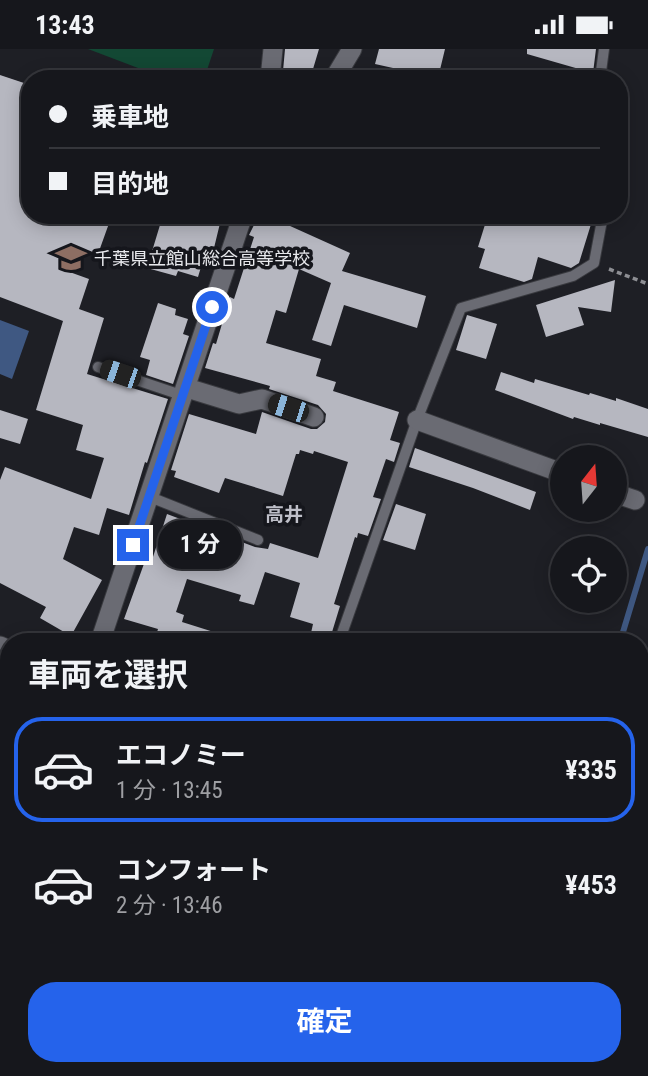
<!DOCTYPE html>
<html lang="ja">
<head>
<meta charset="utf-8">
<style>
	body { margin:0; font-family:"Roboto Condensed","Noto Sans JP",sans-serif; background:#1f2025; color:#f1f3f6; height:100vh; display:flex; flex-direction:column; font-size:26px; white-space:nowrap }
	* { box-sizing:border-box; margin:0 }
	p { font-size:23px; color:#9e9fa3 }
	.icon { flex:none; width:38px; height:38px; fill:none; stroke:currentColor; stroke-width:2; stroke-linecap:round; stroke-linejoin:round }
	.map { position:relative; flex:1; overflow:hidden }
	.panel { position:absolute; left:0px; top:584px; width:649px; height:443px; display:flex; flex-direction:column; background:#16171c; border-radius:28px 28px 0 0; box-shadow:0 4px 18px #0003,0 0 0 2px #35363b }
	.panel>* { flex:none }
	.guide { position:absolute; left:21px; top:21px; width:607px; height:154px; border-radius:28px; box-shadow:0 4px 18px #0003,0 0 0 2px #35363b; display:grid; align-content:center; height:154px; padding:0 28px; background:#16171c }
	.needle { width:46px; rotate:17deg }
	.fabs { position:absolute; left:550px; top:396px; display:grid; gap:14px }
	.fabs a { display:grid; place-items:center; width:77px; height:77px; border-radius:50%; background:#16171c; box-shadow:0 4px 18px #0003,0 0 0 2px #35363b; font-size:35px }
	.end { position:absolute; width:32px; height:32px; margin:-16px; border:9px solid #2563eb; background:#fff; box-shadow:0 0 0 4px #fff }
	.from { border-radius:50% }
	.bubble { position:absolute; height:49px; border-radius:24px; background:#16171c; box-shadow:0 4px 18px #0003,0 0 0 2px #35363b; font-size:23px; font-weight:700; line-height:49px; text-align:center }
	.car { position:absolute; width:21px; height:42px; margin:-21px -10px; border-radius:9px; box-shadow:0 0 5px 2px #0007; background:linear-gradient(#222 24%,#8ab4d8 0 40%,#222 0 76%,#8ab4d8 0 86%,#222 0) }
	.guide b { display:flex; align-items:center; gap:24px; height:66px; font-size:26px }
	.guide b+b { border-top:2px solid #35363b }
	.guide i { width:18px; height:18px; background:#f1f3f6 }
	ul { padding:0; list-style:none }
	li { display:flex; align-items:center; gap:21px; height:105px; margin:0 14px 10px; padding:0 14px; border:4px solid transparent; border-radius:28px }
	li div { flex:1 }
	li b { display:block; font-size:26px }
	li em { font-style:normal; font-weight:700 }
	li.on { border-color:#2563eb }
	li>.icon { width:63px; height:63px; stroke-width:1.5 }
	h2 { padding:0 28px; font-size:32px; line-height:84px }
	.cta { display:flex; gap:14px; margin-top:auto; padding:14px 28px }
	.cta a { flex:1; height:80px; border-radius:28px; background:#2563eb; color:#fff; font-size:28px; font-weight:700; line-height:80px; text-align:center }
	.status { display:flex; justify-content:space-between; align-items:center; height:49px; padding:0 35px; background:#16171c; direction:ltr }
	.status svg { height:19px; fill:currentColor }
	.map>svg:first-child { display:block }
	.green { fill:#134834 }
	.water { fill:#3f5882 }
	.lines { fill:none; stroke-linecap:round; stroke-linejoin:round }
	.stream { stroke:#3f5882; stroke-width:6 }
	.building { fill:#b6b7c0 }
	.service-casing { stroke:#393a3f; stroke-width:12 }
	.minor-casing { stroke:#393a3f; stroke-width:21 }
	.tertiary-casing { stroke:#393a3f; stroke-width:21 }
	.path { stroke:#8d8e93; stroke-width:3.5; stroke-dasharray:5 3.5; stroke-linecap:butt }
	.service { stroke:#6a6b73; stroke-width:10 }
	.minor { stroke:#6a6b73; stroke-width:19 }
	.tertiary { stroke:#6a6b73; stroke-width:19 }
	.route { stroke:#2563eb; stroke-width:9 }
	.labels { text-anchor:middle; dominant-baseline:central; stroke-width:7; stroke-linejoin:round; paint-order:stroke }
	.poi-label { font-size:18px; fill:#e8e9ed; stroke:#15161c; text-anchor:start }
	.neighbourhood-label { font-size:19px; font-weight:bold; fill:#bebfc8; stroke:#15161c }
</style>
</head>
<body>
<div class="status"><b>13:43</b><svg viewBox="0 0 49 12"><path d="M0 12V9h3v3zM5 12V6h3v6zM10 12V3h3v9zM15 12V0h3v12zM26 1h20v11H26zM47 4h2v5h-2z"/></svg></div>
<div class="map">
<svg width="648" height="1027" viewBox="0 0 648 1027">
	<rect width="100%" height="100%" fill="#1e1f25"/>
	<path class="green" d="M88,0H214L204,30H167Z"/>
	<path class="water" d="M0,271L29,282L12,330L0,325Z"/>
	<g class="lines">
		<path class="stream" d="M620,593L648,500
			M448,1027L452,1018"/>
	</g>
	<path class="building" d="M285,0H319L310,30L283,22Z
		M379,0H445L438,29L375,15Z
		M527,0H596L593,24L527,5Z
		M0,26L30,36V166H112L98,205L72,197L64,221L89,230L79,260L104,269L87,325L168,350L147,414L145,413L129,466L107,459L99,486L74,478L63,510L102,531L71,587L40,569L46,558L0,534V431L5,418L91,450L104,409L76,401L83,376L36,361L63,272L0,248Z
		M163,166H222L214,199L207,198L198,228L178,222L176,227L147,219Z
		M259,166H282L279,172L350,204L342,222L426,247L417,279L344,256L331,297L312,291L331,234L299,220L286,264L276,261L266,294L321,310L316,327L336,333L333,342L399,363L390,391L400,394L394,413L386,410L373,448L381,450L368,487L358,484L357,489L355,488L334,555L340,557L329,593H309L313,575L290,568L300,534L265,523L254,556L239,552L241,546L187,530L176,563L184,566L182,573L236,590L235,593H154L158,580L124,570L145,512L151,514L167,465L255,498L268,500L270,494L318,509L348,413L314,402L313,405L300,401L299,405H296L283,447L225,429L219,444L174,428L176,422L171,421L189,365L256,385L262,363L311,380H317L325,373L326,365L318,356L269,340L270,337L205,319L213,294L216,295L230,248L234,250L254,188L249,186Z
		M488,166H573L592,172L579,214L571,219L538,208L532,230L524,233L479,219L485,200L478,198Z
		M615,231L611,263L578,258L584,276L546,288L536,256Z
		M158,254L176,260L175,266L188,270L183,285L189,287L173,335L146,326L150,311L140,308Z
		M467,266L497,275L486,310L456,301Z
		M501,323L534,334L535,330L589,346L590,344L616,352V349L648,360V388L600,374V376L574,368L573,370L495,341Z
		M0,361L28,370L20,395L0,389Z
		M415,399L536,443L530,461L473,439L409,418Z
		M396,455L426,465L415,501L383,491Z"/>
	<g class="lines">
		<g class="service-casing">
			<path id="service" d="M600,30L604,0
				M98,318L184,347
				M150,448L258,491
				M339,593L417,371L461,259L573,227L594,214L603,166"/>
		</g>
		<g class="minor-casing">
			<path id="minor" d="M270,30L273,0
				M187,339L239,355L262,350L314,368
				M417,371L562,424
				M614,444L635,451
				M100,593L243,166
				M0,727L9,701
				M640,743L648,717
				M334,1018L365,1027
				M194,1027L196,1018
				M530,1027L534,1018"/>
		</g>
		<g class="tertiary-casing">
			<path id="tertiary" d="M334,30L352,0
				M0,597L9,601
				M640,826L648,829"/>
		</g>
		<path class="path" d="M609,220L648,235"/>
		<use href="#service" class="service"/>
		<use href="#minor" class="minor"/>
		<use href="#tertiary" class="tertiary"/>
	</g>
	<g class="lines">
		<path class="route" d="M133,496L212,258"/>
	</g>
	<defs>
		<g id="school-bare" transform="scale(2.415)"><path d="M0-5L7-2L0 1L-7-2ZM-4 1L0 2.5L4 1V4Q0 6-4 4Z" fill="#8d6e63" stroke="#15161c" stroke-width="2.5" paint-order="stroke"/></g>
	</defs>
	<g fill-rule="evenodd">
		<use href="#school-bare" x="71" y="209"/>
	</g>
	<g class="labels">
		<g class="poi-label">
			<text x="94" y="209">千葉県立館山総合高等学校</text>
		</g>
		<g class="neighbourhood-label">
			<text x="284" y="465">高井</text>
		</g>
	</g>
</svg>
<div class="fabs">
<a><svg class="needle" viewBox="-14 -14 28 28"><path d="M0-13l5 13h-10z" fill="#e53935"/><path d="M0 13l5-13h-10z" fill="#9e9fa3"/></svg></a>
<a><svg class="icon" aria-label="locate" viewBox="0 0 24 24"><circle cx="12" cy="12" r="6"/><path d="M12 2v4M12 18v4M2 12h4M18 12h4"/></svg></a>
</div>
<i class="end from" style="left:212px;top:258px"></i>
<i class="end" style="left:133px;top:496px"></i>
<div class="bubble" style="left:158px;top:471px;width:84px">1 分</div>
<i class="car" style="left:120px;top:325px;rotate:289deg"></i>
<i class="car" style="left:288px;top:359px;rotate:288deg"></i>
<div class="guide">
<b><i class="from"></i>乗車地</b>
<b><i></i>目的地</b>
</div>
<section class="panel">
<h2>車両を選択</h2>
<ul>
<li class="on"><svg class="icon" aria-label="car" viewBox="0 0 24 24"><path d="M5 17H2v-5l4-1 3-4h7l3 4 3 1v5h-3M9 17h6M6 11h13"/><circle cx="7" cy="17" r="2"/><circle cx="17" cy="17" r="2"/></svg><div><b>エコノミー</b><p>1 分 · 13:45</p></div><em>¥335</em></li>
<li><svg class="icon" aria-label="car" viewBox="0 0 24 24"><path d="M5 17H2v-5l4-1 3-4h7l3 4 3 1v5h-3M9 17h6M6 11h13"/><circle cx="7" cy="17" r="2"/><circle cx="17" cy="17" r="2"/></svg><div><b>コンフォート</b><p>2 分 · 13:46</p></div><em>¥453</em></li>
</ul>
<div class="cta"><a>確定</a></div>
</section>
</div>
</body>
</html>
